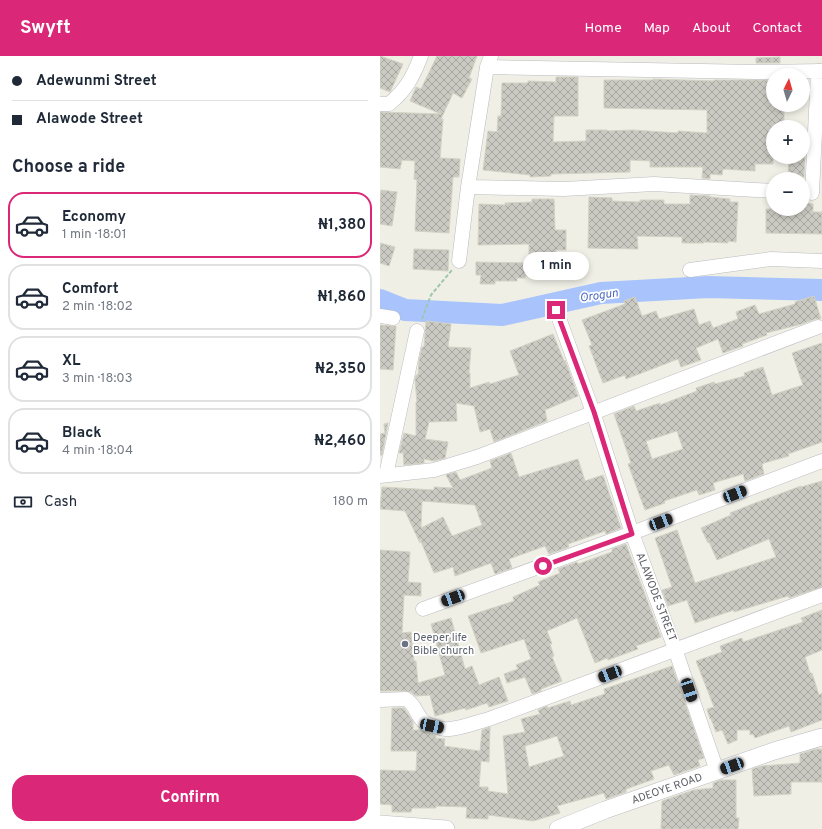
<!DOCTYPE html>
<html lang="en">
<head>
<meta charset="utf-8">
<style>
	body { margin:0; font-family:Overpass,sans-serif; background:#f2f2f3; color:#1f2937; height:100vh; display:flex; flex-direction:column; font-size:15px; white-space:nowrap }
	* { box-sizing:border-box; margin:0 }
	p { font-size:13px; color:#747a83 }
	.icon { flex:none; width:22px; height:22px; fill:none; stroke:currentColor; stroke-width:2; stroke-linecap:round; stroke-linejoin:round }
	.map { position:relative; flex:1; overflow:hidden }
	.drawer { display:flex; flex-direction:column; background:#fff; width:380px }
	.drawer>* { flex:none }
	.guide { display:grid; align-content:center; height:88px; padding:0 12px; background:#fff }
	.needle { width:26px; rotate:5deg }
	.fabs { position:absolute; left:386px; top:12px; display:grid; gap:8px }
	.fabs a { display:grid; place-items:center; width:44px; height:44px; border-radius:50%; background:#fff; box-shadow:0 2px 6px #0003; font-size:20px }
	.end { position:absolute; width:18px; height:18px; margin:-9px; border:5px solid #db2777; background:#fff; box-shadow:0 0 0 2px #fff }
	.from { border-radius:50% }
	.bubble { position:absolute; height:28px; border-radius:14px; background:#fff; box-shadow:0 2px 6px #0003; font-size:13px; font-weight:700; line-height:28px; text-align:center }
	.car { position:absolute; width:12px; height:24px; margin:-12px -6px; border-radius:5px; box-shadow:0 0 3px 1px #0007; background:linear-gradient(#222 24%,#8ab4d8 0 40%,#222 0 76%,#8ab4d8 0 86%,#222 0) }
	.guide b { display:flex; align-items:center; gap:14px; height:38px; font-size:15px }
	.guide b+b { border-top:1px solid #e0e1e3 }
	.guide i { width:10px; height:10px; background:#1f2937 }
	ul { padding:0; list-style:none }
	li { display:flex; align-items:center; gap:12px; height:66px; margin:0 8px 6px; padding:0 4px; border:2px solid #e0e1e3; border-radius:16px }
	li div { flex:1 }
	li b { display:block; font-size:15px }
	li em { font-style:normal; font-weight:700 }
	li.selected { border-color:#db2777 }
	li>.icon { width:36px; height:36px; stroke-width:1.5 }
	h2 { padding:0 12px; font-size:18px; line-height:48px }
	.pay { display:flex; align-items:center; gap:10px; height:44px; padding:0 12px; font-size:15px }
	.pay p { margin-inline-start:auto }
	.primary-button { display:flex; gap:8px; margin-top:auto; padding:8px 12px }
	.primary-button a { flex:1; height:46px; border-radius:16px; background:#db2777; color:#fff; font-size:16px; font-weight:700; line-height:46px; text-align:center }
	header { display:flex; align-items:center; gap:24px; box-sizing:border-box; height:56px; padding:0 20px; background:#db2777; color:#fff }
	header strong { font-size:19px }
	nav { display:flex; gap:22px; margin-inline-start:auto; font-size:14px }
	main { display:flex; flex:1; min-height:0 }
	.map>svg:first-child { display:block }
	.lines { fill:none; stroke-linecap:round; stroke-linejoin:round }
	.river { stroke:#a9c4fc; stroke-width:22 }
	.building { fill:url(#building-cross-hatch); stroke:#d3d2c4; fill-rule:evenodd }
	.minor-casing { stroke:#babbc1; stroke-width:15 }
	.tertiary-casing { stroke:#babbc1; stroke-width:18 }
	.path { stroke:#9dc6b2; stroke-width:2; stroke-dasharray:4 2; stroke-linecap:butt }
	.minor { stroke:#fff; stroke-width:14 }
	.tertiary { stroke:#fff; stroke-width:17 }
	.route { stroke:#db2777; stroke-width:5 }
	.worship-dot { fill:#6b7280; stroke:#fff; stroke-width:1.5 }
	.labels { text-anchor:middle; dominant-baseline:central; stroke-width:3.5; stroke-linejoin:round; paint-order:stroke }
	.street-label { font-size:11px; fill:#5d5f65; stroke:#fff }
	.worship-label { font-size:11px; fill:#5b616d; stroke:#fff; text-anchor:start }
	.water-label { font-size:12px; font-style:italic; fill:#4b68bf; stroke:#fff }
</style>
</head>
<body>
<header>
<strong>Swyft</strong>
<nav><a>Home</a><a>Map</a><a>About</a><a>Contact</a></nav>
</header>
<main>
<section class="drawer">
<div class="guide">
<b><i class="from"></i>Adewunmi Street</b>
<b><i></i>Alawode Street</b>
</div>
<h2>Choose a ride</h2>
<ul>
<li class="selected"><svg class="icon" aria-label="car" viewBox="0 0 24 24"><path d="M5 17H2v-5l4-1 3-4h7l3 4 3 1v5h-3M9 17h6M6 11h13"/><circle cx="7" cy="17" r="2"/><circle cx="17" cy="17" r="2"/></svg><div><b>Economy</b><p>1 min · 18:01</p></div><em>₦1,380</em></li>
<li><svg class="icon" aria-label="car" viewBox="0 0 24 24"><path d="M5 17H2v-5l4-1 3-4h7l3 4 3 1v5h-3M9 17h6M6 11h13"/><circle cx="7" cy="17" r="2"/><circle cx="17" cy="17" r="2"/></svg><div><b>Comfort</b><p>2 min · 18:02</p></div><em>₦1,860</em></li>
<li><svg class="icon" aria-label="car" viewBox="0 0 24 24"><path d="M5 17H2v-5l4-1 3-4h7l3 4 3 1v5h-3M9 17h6M6 11h13"/><circle cx="7" cy="17" r="2"/><circle cx="17" cy="17" r="2"/></svg><div><b>XL</b><p>3 min · 18:03</p></div><em>₦2,350</em></li>
<li><svg class="icon" aria-label="car" viewBox="0 0 24 24"><path d="M5 17H2v-5l4-1 3-4h7l3 4 3 1v5h-3M9 17h6M6 11h13"/><circle cx="7" cy="17" r="2"/><circle cx="17" cy="17" r="2"/></svg><div><b>Black</b><p>4 min · 18:04</p></div><em>₦2,460</em></li>
</ul>
<div class="pay"><svg class="icon" aria-label="cash" viewBox="0 0 24 24"><path d="M3 7h18v10H3z"/><circle cx="12" cy="12" r="2"/></svg>Cash<p>180 m</p></div>
<div class="primary-button"><a>Confirm</a></div>
</section>
<div class="map">
<svg width="442" height="773" viewBox="0 0 442 773">
	<defs>
		<pattern id="building-cross-hatch" width="8" height="8" patternUnits="userSpaceOnUse"><rect width="8" height="8" fill="#cacac2"/><path d="M0 0l8 8M0 8l8-8" fill="none" stroke="#a7a7a1"/></pattern>
	</defs>
	<rect width="100%" height="100%" fill="#efefe6"/>
	<g class="lines">
		<path class="river" d="M0,244L25,254L122,259L221,237L328,231L442,234"/>
	</g>
	<path class="building" d="M0,0L23,8L10,36L0,32Z
		M57,0H97L89,22L92,23L82,42L73,37L61,63H63L60,102L80,103L79,121H73L69,177L35,175L37,124L34,123L35,105L22,104L20,113L0,111V56L61,58L30,45L36,31L41,33Z
		M400,1V7H376V2Z
		M176,21H198V60H174L173,86L206,85V74H227V75L253,74L298,77V75L327,77V54L224,52V24H273V23L334,25V24H393V49H404V71H393V108H375V115L343,113L342,119L330,118V123L322,122L323,111H270V105L250,104V116L171,118V120L150,121V119L103,114L108,75L117,76L118,60H121L122,27H148V25L176,26Z
		M409,101H425L424,121L408,120Z
		M1,134L17,136L12,170L0,168V144Z
		M310,139L330,140V141L350,143V146H358L356,186L348,185V187L324,186V187H302V181L257,180L258,193L208,192L209,141L232,142V145L260,146V144H284V148H310Z
		M152,143H174L175,174H186V194H176V216H155V220H145V222H137V225H115V228H100L101,219H96V206L149,207V188L98,189L99,148L125,149V147L152,146Z
		M423,147L433,148V156H442V178L386,177V153H423Z
		M0,187L15,191L9,210L0,207Z
		M34,193L69,194L68,215L33,213Z
		M434,240L441,263H435L422,268L386,277L387,279L362,288L363,290L343,297L338,283L316,292L321,304L301,311L298,303L246,323L245,319L223,327L209,290L212,289L202,264L245,248L244,245L255,241L262,260L276,255L279,263L314,253L319,269L330,265L333,272L358,263L356,256L375,249L379,258L415,248V246Z
		M46,265L71,268L68,291L91,292L89,317H90V332L109,326L110,328L139,319L130,295L173,278L184,305L185,304L198,340L165,354L167,365L114,386L110,373L100,376L94,350L76,347L77,365L49,366L45,383L68,386L65,402L54,405L44,403V407L24,409L23,397H19L24,377L36,380V346H37L35,324L36,319H38L39,305L42,291H44Z
		M0,269L12,270H16L13,314L0,313Z
		M442,287V386L408,398L409,400L384,407L382,409L384,418L365,425L363,418L333,427L335,434L319,439L317,434L284,445L285,447L265,454L248,408L251,407L234,358L254,350L256,355L280,347V349L317,335L316,332L334,326L335,328L365,320L364,317L383,311L392,339L423,329L412,297ZM297,375L303,393L272,403L266,385Z
		M8,367L2,399H0V378L5,377L4,368Z
		M131,397L139,421L198,403L205,425L223,419L241,472L226,478L225,475L188,488L189,491L169,498L165,490L129,503L132,512L115,518L111,507L75,520L73,511L54,517L40,483V487L25,455L0,453L2,431L54,434V431L73,432L66,419L76,416L80,424L112,412L110,405ZM42,445L95,449L102,469L72,480L63,461L41,472Z
		M442,425V531L409,542L408,540L354,556V554L315,567L307,544L288,550L282,534L292,531L275,482L297,474L315,527L396,501L389,483L337,504L329,486L328,487L321,472L351,459L350,457L370,449L421,430V431Z
		M246,488L281,581L256,590L258,593L228,604L227,602L215,607L197,562L167,575L172,588H170L174,600L172,601L182,625L161,633V635L152,638L145,621L127,627L124,618L138,613L136,609L151,603L144,583L101,597L88,560L134,545L133,541L160,529L158,526L180,517L178,513L197,506L198,508L232,496V493Z
		M0,494L30,496L28,526L41,527V540L24,539L22,577L31,576L34,605H36L38,627L65,619L51,568L71,562L85,613L92,610L99,629L119,621L128,645L109,651L107,647L86,654L85,652L55,660L50,639L36,640L31,636L26,635H0Z
		M442,554V594L425,601L430,617H432L439,639L442,637V664L411,676L409,670L375,682L373,678L370,679V674H357V684L348,688L342,674L336,676L331,663H330L327,653L334,651L316,605L342,596L340,590L362,582L363,586L423,566L421,562Z
		M292,610L324,702L318,704L320,710L294,719L289,709L271,715L274,723L246,733V736L226,743L224,737L177,750L180,757L153,765L108,759V763L86,762L87,751L56,750V752H32L31,756H12V749L0,748V714L36,715L37,695H11L12,652H24L33,666V674H41L56,680L55,682L65,683L64,690L100,695L102,674L110,671L109,706L101,705L99,731H108V735L128,738L123,680L145,676L141,663L160,658L158,654L167,650L168,652L190,645L191,649L225,638L224,633ZM177,680L184,700L149,711L145,690Z
		M436,693H442V726H411V738L374,740L372,713L382,710L420,707V698Z
		M341,724H356V762H359L358,773H281L282,745L314,734L333,732V727Z"/>
	<g class="lines">
		<g class="minor-casing">
			<path id="minor" d="M107,11L377,16L442,15
				M0,48H9C26,34 33,21 41,0
				M88,131L184,133L274,128L393,135
				M432,137L438,15
				M79,205L88,131L107,11L111,0
				M310,214L391,203L442,205
				M176,254L213,356L252,477L295,593L337,715
				M0,260L13,262
				M6,419L37,275
				M0,420L54,414L97,401L438,271
				M43,553L252,477L442,405
				M0,644L26,643C35,648 36,658 43,665C46,669 64,674 70,673C82,672 97,666 109,663L442,539"/>
		</g>
		<g class="tertiary-casing">
			<path id="tertiary" d="M0,768L66,773
				M178,773L225,754L394,695L442,681"/>
		</g>
		<path class="path" d="M42,263L51,239L72,214"/>
		<use href="#minor" class="minor"/>
		<use href="#tertiary" class="tertiary"/>
	</g>
	<g class="lines">
		<path class="route" d="M163,510L252,478L214,356L176,254"/>
	</g>
	<circle class="worship-dot" cx="25" cy="588" r="4"/>
	<g class="labels">
		<g class="street-label">
			<text transform="translate(276 541) rotate(69)">ALAWODE STREET</text>
			<text transform="translate(287 733) rotate(-19)">ADEOYE ROAD</text>
		</g>
		<g class="worship-label">
			<text x="33" y="582">Deeper life<tspan x="33" dy="13">Bible church</tspan></text>
		</g>
		<g class="water-label">
			<text transform="translate(219 240) rotate(-8)">Orogun</text>
		</g>
	</g>
</svg>
<div class="fabs">
<a><svg class="needle" viewBox="-14 -14 28 28"><path d="M0-13l5 13h-10z" fill="#e53935"/><path d="M0 13l5-13h-10z" fill="#747a83"/></svg></a>
<a>+</a>
<a>−</a>
</div>
<i class="end from" style="left:163px;top:510px"></i>
<i class="end" style="left:176px;top:254px"></i>
<div class="bubble" style="left:143px;top:196px;width:66px">1 min</div>
<i class="car" style="left:355px;top:438px;rotate:69deg"></i>
<i class="car" style="left:281px;top:466px;rotate:69deg"></i>
<i class="car" style="left:73px;top:542px;rotate:250deg"></i>
<i class="car" style="left:230px;top:618px;rotate:249deg"></i>
<i class="car" style="left:309px;top:634px;rotate:161deg"></i>
<i class="car" style="left:52px;top:670px;rotate:102deg"></i>
<i class="car" style="left:352px;top:710px;rotate:250deg"></i>
</div>
</main>
</body>
</html>
